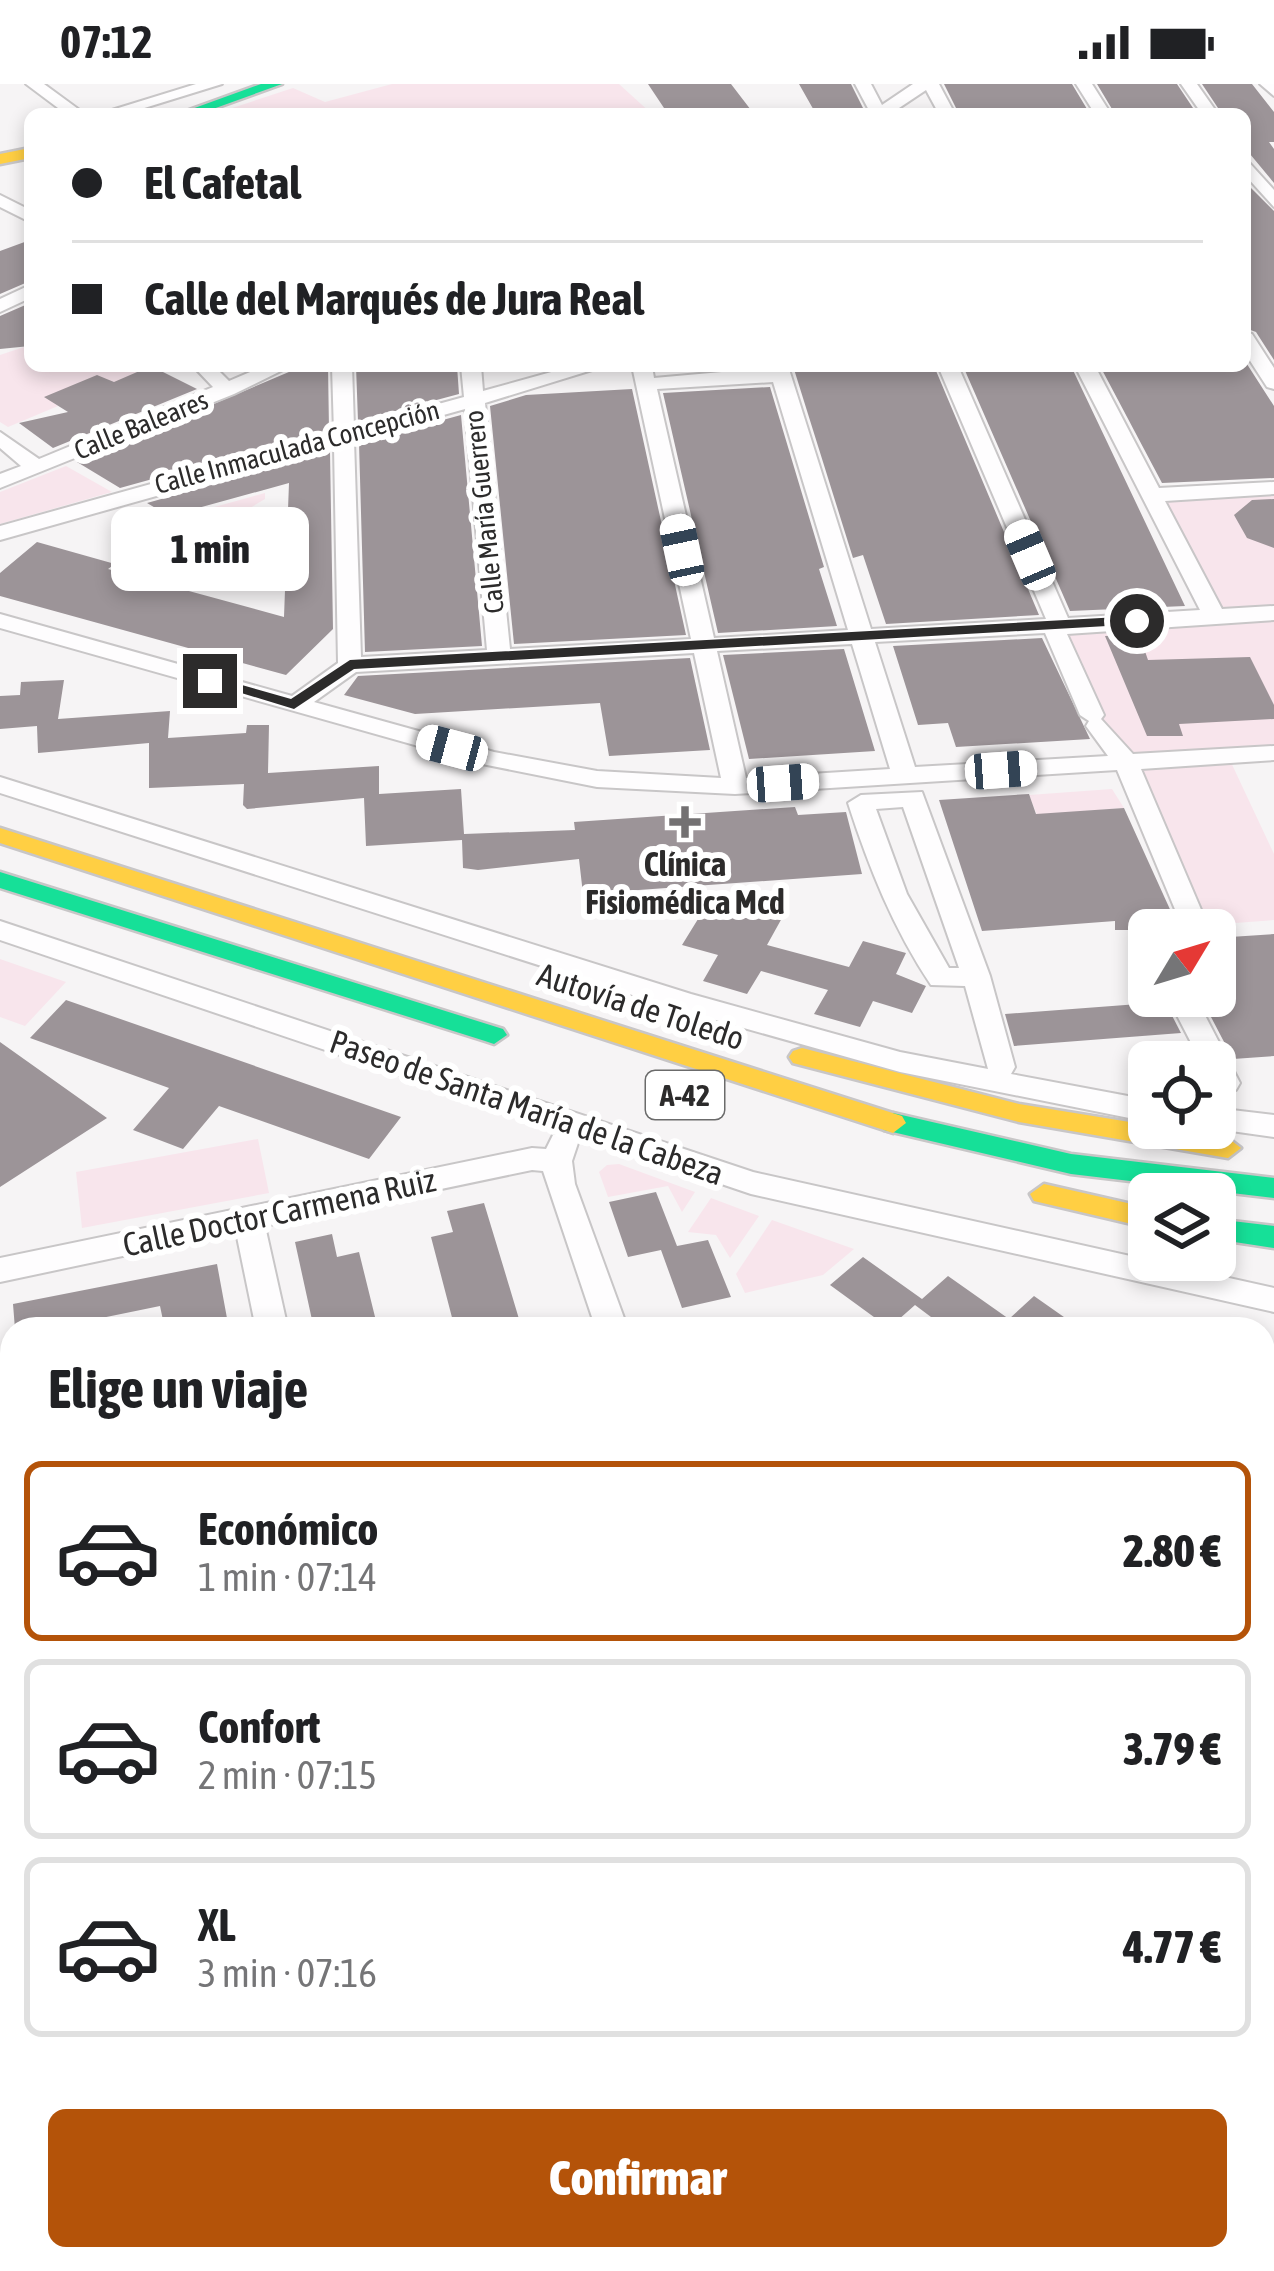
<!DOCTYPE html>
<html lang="es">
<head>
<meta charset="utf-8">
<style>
	body { margin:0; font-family:"Asap Condensed",sans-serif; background:#f6f6f6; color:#202124; height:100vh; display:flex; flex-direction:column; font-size:45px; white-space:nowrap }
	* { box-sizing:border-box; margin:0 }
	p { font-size:39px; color:#757577 }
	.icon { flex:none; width:66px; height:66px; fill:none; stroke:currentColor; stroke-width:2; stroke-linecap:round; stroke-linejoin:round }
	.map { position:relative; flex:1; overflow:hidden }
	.sheet { position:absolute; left:0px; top:1233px; width:1275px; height:954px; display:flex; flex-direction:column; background:#fff; border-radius:36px 36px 0 0; box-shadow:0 6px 18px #0003 }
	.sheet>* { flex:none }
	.top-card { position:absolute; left:24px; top:24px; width:1227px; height:264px; border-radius:18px; box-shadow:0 6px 18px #0003; display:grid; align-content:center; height:264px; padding:0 48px; background:#fff }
	.needle { width:78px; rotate:52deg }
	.fabs { position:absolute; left:1128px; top:825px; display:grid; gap:24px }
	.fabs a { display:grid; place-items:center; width:108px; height:108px; border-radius:18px; background:#fff; box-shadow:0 6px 18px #0003; font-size:60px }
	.end { position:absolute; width:54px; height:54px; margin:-27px; border:15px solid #2c2b2b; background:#fff; box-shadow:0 0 0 6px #fff }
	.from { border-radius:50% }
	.bubble { position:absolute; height:84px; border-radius:18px; background:#fff; box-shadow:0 6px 18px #0003; font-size:39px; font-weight:800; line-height:84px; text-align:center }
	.car { position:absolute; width:36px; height:72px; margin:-36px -18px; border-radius:15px; box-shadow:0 0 9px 3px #0007; background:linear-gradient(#fff 24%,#345 0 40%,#fff 0 76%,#345 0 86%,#fff 0) }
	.top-card b { display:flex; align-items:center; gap:42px; height:114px; font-size:45px }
	.top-card b+b { border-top:3px solid #e0e0e0 }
	.top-card i { width:30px; height:30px; background:#202124 }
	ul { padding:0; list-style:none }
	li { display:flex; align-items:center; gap:36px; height:180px; margin:0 24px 18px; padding:0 24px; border:6px solid #e0e0e0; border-radius:18px }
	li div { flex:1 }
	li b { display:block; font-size:45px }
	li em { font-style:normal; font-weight:800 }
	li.active { border-color:#b45309 }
	li>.icon { width:108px; height:108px; stroke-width:1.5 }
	h2 { padding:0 48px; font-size:54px; line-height:144px }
	.button { display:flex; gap:24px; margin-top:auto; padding:24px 48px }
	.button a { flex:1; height:138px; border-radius:18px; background:#b45309; color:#fff; font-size:48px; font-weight:800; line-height:138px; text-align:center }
	.status { display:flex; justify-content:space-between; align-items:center; height:84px; padding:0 60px; background:#fff; direction:ltr }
	.status svg { height:33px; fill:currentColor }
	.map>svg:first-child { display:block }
	.green { fill:#f8e5ec }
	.building { fill:#9c9498 }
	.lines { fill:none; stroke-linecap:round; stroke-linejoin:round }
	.street-casing { stroke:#c8c6c7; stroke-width:4 }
	.fast-casing { stroke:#c8c6c7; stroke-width:5 }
	.slow-casing { stroke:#c8c6c7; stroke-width:5 }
	.street { fill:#fefdfe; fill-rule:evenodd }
	.fast { fill:#16e098; fill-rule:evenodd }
	.slow { fill:#ffcf43; fill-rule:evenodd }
	.route { fill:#2c2b2b }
	.poi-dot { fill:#737172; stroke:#fff; stroke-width:4.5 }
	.labels { text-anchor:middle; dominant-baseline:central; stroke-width:12; stroke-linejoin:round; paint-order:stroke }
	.far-street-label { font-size:27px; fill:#2c2b2b; stroke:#fff }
	.shield { fill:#fff; stroke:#6b6b6b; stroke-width:3 }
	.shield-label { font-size:30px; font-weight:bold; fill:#2c2b2b }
	.poi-label { font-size:33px; font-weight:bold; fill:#2c2b2b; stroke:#fff }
	.street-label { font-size:33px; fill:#2c2b2b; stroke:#fff }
</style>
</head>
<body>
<div class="status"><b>07:12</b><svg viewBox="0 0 49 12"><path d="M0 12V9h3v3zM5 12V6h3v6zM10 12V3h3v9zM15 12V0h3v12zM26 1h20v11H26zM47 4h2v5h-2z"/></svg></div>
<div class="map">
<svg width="1274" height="2187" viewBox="0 0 1274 2187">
	<rect width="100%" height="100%" fill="#f6f4f5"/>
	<path class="green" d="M392,0H619L652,30H214L293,4L325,18Z
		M30,261V282H155L109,301L47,313L58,322L8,343L0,338V271Z
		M66,382L112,408L0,440V408Z
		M1274,404V669L1228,672L1274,770V836L1195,842L1098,642L1060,541L1213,532L1153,411Z
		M265,409V415L250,424L258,426L282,456C278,464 232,494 223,494C209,493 200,485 183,488L175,481L134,472L139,457L150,455L153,440Z
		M1112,705L1124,724L1037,731L1029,711Z
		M0,875L66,898L25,942L0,933Z
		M258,1055L269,1109L82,1144L76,1088Z
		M619,1080L695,1108L682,1128L668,1102L608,1113L599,1088L607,1081Z
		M711,1114L759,1132L730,1174L716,1151L688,1148Z
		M772,1136L854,1165L823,1191L745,1209L736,1190Z"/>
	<path class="building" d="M648,0H731L754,30H668Z
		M799,0H851L866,30H816Z
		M944,0H1072L1090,30H959Z
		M1097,0H1177L1197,30H1115Z
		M1202,0H1252L1274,28V58H1269L1274,65V99L1245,64V30H1222Z
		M1245,98L1274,127V276L1256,248L1245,244Z
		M30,156V197L0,210V167Z
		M30,219V262L0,265V232Z
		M1245,277L1274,322V394L1162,399L1100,282H1245Z
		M151,282L197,305L53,364L19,339L68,328L44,313L97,291L114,298Z
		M303,282H328L329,346L120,404L77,378Z
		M356,282H457L459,310L358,337Z
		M793,282H934L1039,531L886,540L863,471L853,474Z
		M963,282H1071L1185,522L1070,527Z
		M770,303L824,483L819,485L837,542L718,549L663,309Z
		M632,305L686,551L514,560L490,322L526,311Z
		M461,331L482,562L365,568L359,359Z
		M330,368L333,545L286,591L0,512V489L37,458L115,480L108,485L284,533L289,399L169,432L147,419Z
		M1274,415V464L1247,454L1234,431L1252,416Z
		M1139,550L1148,576L1250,573L1274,621V635L1179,640L1183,652H1147L1105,552Z
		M1042,554L1090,655L956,663L948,639L918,641L893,562Z
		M844,565L875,667L749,675L723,571Z
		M690,574L710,666L609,672L600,619L415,630L344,611L358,592Z
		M64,596L58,635L170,627L168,654L246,649L247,641H269L268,689L379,682V710L461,705L464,750L575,746L574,738L795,723L798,731L846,728L862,790L583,810L579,775L478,786L463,784L462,756L366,762L364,714L247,725L243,721L244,700L149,704V659L38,669L37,642L0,645V612L20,611L21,598Z
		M1029,710L1036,730L1124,724L1173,832L1155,836L1148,846H1115V837L982,847L939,716Z
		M711,814L782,834L767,861L849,883L863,857L906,869L896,890L926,902L912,929L873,917L860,943L814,930L828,906L761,887L747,910L703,897L718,871L682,861Z
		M1274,850V972L1233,975L1200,912H1215V854Z
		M66,916L401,1033L369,1075L219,1022L183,1065L133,1046L169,1004L30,954Z
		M1165,918L1181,949L1014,962L1005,930Z
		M0,958L107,1034L0,1103Z
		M656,1108L677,1162L708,1156L731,1213L682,1224L661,1166L628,1173L609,1118Z
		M484,1119L504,1185L522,1245H455L431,1153L453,1148L447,1127Z
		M332,1150L337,1173L359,1168L378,1245H314L295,1158Z
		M863,1173L922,1215L948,1192L1009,1235L1034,1212L1081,1245H947L915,1221L889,1244L830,1201Z
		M217,1180L229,1245H188L187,1236L164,1241L160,1222L82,1238L83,1245H15L13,1220Z"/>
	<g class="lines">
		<g class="street-casing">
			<path id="street" d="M26,0H44L85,30H66Z
				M196,0H222L125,30H99Z
				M855,0H871L882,21L913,0H939L955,30H939L926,6L890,30H871Z
				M1076,0H1092L1111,30H1095Z
				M1181,0H1197L1218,30H1202Z
				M1260,0H1274V12Z
				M1245,74L1274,106V123L1245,91Z
				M0,111L30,126V138L0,123Z
				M30,201V214L0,228V215Z
				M1245,248L1252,250L1274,284V305L1267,303L1245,269Z
				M193,282H214L229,297L264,282H291L234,310L0,404V390L21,382L0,364V348L39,375L213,303Z
				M332,282H352L354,343L464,313L461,282H481L483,307L573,282H605L485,319L510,565L691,555L632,282H652L654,294L788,282L871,545L1046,535L938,282H958L1068,534L1200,526L1075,282H1095L1159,404L1274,398V410L1165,417L1222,525L1274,522V536L1067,550L1104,631L1101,635L1133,670L1274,662V676L1141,685L1208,842L1206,846H1152L1156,840L1179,835L1117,686L735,710L597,703L482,680L0,544V530L292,612L338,579L334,362L0,456V442L334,349ZM773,298L848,546L714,554L657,305ZM465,325L487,566L361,573L354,356ZM1045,549L1080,631L1089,637L1086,642L1108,672L915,683L875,558ZM852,560L890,685L746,694L717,567ZM694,569L721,694L597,687L494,668L314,618L356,588Z
				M0,693L691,910L900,968L988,985L965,902L931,901C893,844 869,784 848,719L861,711L922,708L990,892L1015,983L1011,990L1149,1016V1038L900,988L673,924L0,709ZM903,723L959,884H949L907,810L876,725Z
				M0,837L753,1088L1274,1204V1228L751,1110L0,856Z
				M1167,912H1195L1240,999L1236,1006H1216L1215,978H1201Z
				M1215,1024L1274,1031V1053L1210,1044H1215Z
				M563,1048L573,1051L578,1059L572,1077L575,1100L628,1245H596L543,1087L532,1086L265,1142L288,1245H256L236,1148L0,1198V1174L532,1064L546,1065L553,1051Z
				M1263,1339L1274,1343V1375L1263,1371Z
				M0,1511L12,1516V1660L0,1655Z
				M1274,1828V1868L1263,1871V1831Z
				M42,2175H161L156,2187H43Z
				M465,2175H509L512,2187H468Z
				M907,2175H951L955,2187H911Z"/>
		</g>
		<g class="fast-casing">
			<path id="fast" d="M261,0H282L199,30H178Z
				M0,788L503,945L507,951L494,960L485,957L0,804Z
				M893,1029L1071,1070L1274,1094V1114L1071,1090L884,1046L880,1039L884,1032Z
				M1215,1135L1274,1142V1164L1215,1155Z"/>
		</g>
		<g class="slow-casing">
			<path id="slow" d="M30,64V74L0,80V70Z
				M0,744L902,1032L906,1039L893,1049L884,1046L0,759Z
				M802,964L1019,1020L1228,1054L1241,1064L1228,1074L1019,1038L793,979L789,973L793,967Z
				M1044,1100L1149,1124V1144L1034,1117L1030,1110Z"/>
		</g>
		<use href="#street" class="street"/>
		<use href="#fast" class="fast"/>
		<use href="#slow" class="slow"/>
	</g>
	<path class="route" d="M1137,532L1142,540L354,585L294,625L202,597L210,592L291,615L350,576Z"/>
	<path class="poi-dot" d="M679 720h12v12h12v12h-12v12h-12v-12h-12v-12h12z"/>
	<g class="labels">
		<g class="far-street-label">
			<text transform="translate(141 341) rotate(-22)">Calle Baleares</text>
			<text transform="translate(297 363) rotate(-15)">Calle Inmaculada Concepción</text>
			<text transform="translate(484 428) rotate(-96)">Calle María Guerrero</text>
		</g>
		<rect class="shield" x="646" y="987" width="78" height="48" rx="9"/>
		<g class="shield-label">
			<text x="685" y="1011">A-42</text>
		</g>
		<g class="poi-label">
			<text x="685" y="780">Clínica<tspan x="685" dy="38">Fisiomédica Mcd</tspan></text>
		</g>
		<g class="street-label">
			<text transform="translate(641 922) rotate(18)">Autovía de Toledo</text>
			<text transform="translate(527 1023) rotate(19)">Paseo de Santa María de la Cabeza</text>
			<text transform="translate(279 1128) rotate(-12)">Calle Doctor Carmena Ruiz</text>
		</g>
	</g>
</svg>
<div class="fabs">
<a><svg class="needle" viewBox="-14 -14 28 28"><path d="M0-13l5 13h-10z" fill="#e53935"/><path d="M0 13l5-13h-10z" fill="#757577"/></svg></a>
<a><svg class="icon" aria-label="locate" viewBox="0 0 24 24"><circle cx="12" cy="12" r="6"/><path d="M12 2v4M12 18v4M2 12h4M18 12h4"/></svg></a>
<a><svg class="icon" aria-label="layers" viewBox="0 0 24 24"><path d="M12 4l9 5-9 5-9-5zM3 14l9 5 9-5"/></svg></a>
</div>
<i class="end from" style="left:1137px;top:537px"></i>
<i class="end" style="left:210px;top:597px"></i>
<div class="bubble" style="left:111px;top:423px;width:198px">1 min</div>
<i class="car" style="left:682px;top:466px;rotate:348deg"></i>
<i class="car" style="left:1030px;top:471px;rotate:337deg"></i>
<i class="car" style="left:452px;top:664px;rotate:285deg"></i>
<i class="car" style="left:1001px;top:686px;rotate:86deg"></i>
<i class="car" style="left:783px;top:699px;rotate:86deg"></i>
<div class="top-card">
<b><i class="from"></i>El Cafetal</b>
<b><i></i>Calle del Marqués de Jura Real</b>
</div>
<section class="sheet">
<h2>Elige un viaje</h2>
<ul>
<li class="active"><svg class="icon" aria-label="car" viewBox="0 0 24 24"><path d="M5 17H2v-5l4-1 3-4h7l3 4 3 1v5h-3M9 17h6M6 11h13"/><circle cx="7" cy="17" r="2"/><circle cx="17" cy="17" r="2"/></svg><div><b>Económico</b><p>1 min · 07:14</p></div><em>2.80 €</em></li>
<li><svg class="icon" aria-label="car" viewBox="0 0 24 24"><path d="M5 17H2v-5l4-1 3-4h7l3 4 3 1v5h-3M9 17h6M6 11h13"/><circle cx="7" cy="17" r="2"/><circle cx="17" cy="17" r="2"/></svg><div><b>Confort</b><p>2 min · 07:15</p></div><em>3.79 €</em></li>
<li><svg class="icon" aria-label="car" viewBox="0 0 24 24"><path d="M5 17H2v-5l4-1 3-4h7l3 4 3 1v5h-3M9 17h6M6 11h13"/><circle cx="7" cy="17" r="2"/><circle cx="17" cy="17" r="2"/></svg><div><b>XL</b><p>3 min · 07:16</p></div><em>4.77 €</em></li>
</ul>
<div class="button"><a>Confirmar</a></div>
</section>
</div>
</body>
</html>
